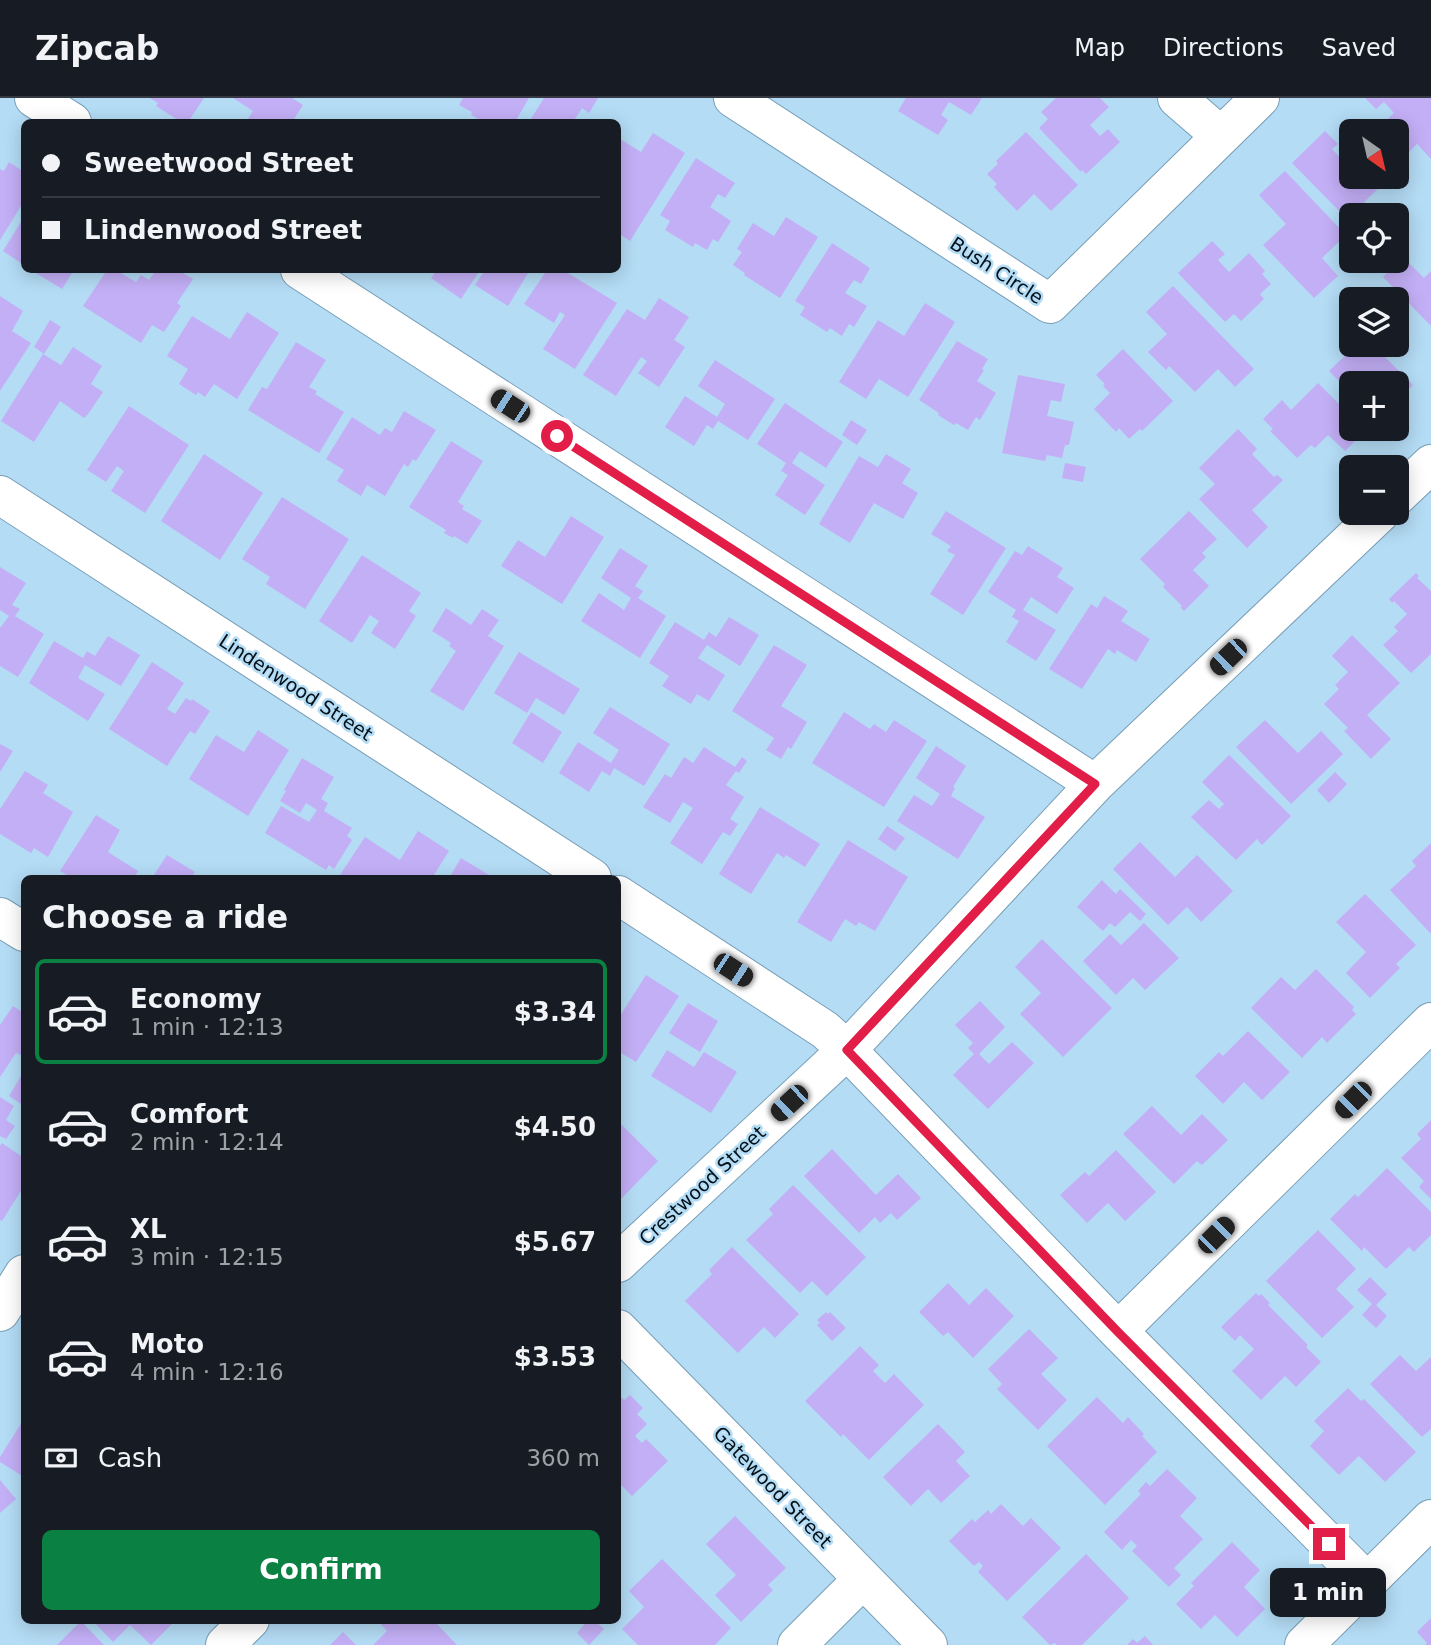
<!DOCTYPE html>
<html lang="en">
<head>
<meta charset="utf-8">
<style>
	body { margin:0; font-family:"DejaVu Sans",sans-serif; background:#20242c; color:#f1f3f6; height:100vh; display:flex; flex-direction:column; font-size:26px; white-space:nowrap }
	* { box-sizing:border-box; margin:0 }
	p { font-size:23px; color:#9ea1a6 }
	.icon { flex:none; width:38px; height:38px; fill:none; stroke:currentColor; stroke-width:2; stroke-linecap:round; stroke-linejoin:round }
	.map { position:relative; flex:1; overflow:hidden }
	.sheet { position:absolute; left:21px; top:777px; width:600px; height:749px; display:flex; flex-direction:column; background:#171b24; border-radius:10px; box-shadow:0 4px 18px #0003 }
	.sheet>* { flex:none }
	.banner { position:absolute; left:21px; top:21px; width:600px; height:154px; border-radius:10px; box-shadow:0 4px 18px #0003; display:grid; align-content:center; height:154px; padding:0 21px; background:#171b24 }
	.needle { width:46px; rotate:146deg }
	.controls { position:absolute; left:1339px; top:21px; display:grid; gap:14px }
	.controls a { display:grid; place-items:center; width:70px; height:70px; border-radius:10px; background:#171b24; box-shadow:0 4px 18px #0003; font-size:35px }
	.end { position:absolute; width:32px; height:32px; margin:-16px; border:9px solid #e11d48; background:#fff; box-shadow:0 0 0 4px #fff }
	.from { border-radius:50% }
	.bubble { position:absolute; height:49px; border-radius:10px; background:#171b24; box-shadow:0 4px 18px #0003; font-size:23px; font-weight:700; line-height:49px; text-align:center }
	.car { position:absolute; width:21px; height:42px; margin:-21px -10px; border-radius:9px; box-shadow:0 0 5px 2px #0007; background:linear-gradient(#222 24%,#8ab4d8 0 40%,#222 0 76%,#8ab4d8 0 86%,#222 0) }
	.banner b { display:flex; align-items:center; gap:24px; height:66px; font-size:26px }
	.banner b+b { border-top:2px solid #363941 }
	.banner i { width:18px; height:18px; background:#f1f3f6 }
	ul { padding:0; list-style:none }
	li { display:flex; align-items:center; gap:21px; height:105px; margin:0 14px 10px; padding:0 7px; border:4px solid transparent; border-radius:10px }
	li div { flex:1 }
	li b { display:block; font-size:26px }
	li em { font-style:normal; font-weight:700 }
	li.current { border-color:#0b8043 }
	li>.icon { width:63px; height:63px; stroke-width:1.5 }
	h2 { padding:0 21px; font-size:32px; line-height:84px }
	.pay { display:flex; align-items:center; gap:18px; height:77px; padding:0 21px; font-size:26px }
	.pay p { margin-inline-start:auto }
	.cta { display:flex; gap:14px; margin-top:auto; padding:14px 21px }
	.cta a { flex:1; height:80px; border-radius:10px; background:#0b8043; color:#fff; font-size:28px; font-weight:700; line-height:80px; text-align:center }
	header { display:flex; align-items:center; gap:42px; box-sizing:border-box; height:98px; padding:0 35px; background:#171b24; border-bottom:2px solid #363941 }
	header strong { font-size:33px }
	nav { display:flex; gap:38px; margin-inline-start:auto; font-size:24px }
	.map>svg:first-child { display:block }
	.building { fill:#c3aff6 }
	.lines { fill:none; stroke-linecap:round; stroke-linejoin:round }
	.minor-casing { stroke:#789eb6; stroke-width:40 }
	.minor { stroke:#fff; stroke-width:38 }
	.route { stroke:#e11d48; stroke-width:9 }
	.labels { text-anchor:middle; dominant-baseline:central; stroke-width:5; stroke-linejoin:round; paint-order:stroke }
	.street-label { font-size:19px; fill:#030f17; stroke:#b4dcf5 }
</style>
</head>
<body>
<header>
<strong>Zipcab</strong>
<nav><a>Map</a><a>Directions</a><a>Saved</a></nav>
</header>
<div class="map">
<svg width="1431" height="1547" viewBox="0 0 1431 1547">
	<rect width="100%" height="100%" fill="#b4dcf5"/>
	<path class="building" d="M150,0H204L188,24H181L156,8L158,5Z
		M233,0H292L303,7L292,24H246L253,13Z
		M463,0H529L515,24H484L471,17L472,14L459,7Z
		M544,0H598L589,15L582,10L573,24H529Z
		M906,0H982L971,17L949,4L941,17L948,22L938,37L898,13Z
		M1056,0H1100L1109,9L1090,27L1100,38L1108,31L1120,44L1086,76L1082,72L1081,74L1039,30L1048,21L1041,14Z
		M1365,0H1431V61L1417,46L1405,58L1396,49V33H1375L1394,15L1384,4L1376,11Z
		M1325,33L1338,46L1332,51L1343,63L1351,55V79H1390L1347,121L1292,65Z
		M1026,34L1078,87L1051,113L1034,96L1017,113L994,89L997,86L987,76L998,66L996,63Z
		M653,35L685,55L630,143L618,135V44L620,41L641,54Z
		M696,60L735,85L725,100L718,96L710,109L731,123L718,144L713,141L707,152L695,145L693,149L665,132L670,123L660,117Z
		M9,64L24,74V103L0,142V71L4,73Z
		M1285,73L1346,137L1322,160L1338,178L1314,200L1263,147L1286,126L1259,97Z
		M24,119V167L3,153Z
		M786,119L818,139L780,200L744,177L745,175L733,167L742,154L737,151L753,125L774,138Z
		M1212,143L1225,156L1218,162L1229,174L1249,155L1265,173L1262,176L1271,186L1260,196L1264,201L1241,223L1234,216L1225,224L1178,175Z
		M832,145L870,170L861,186L854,182L845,195L867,208L854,229L849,226L842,238L830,230L827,234L800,217L805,209L795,203Z
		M1403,159L1424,180L1431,173V228L1383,179Z
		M31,172H74L62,191Z
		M107,172H116L136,184L141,177L149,182L156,172H178L193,181L177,205L181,208L164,234L152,227L141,245L83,208Z
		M437,172H480L461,201L431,180Z
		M485,172H530L508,208L475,187Z
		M547,172H563L617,205L575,271L543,251L565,217L560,214L554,225L524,206Z
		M1173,188L1254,271L1235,289L1218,271L1195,294L1169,268L1166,272L1148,254L1167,236L1146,214Z
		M0,198L23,213L12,233L31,245L0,293Z
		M659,200L689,219L674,242L685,249L659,289L638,275L647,263L641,259L616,298L583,277L627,211L645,222Z
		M925,205L955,224L908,299L879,281L866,301L839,284L878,222L904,238Z
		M247,214L279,235L237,301L214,286L205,299L198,294L196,297L179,286L188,271L167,258L192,218L230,241Z
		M50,222L61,229L44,256L34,249Z
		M1396,225L1408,237L1385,259L1413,287L1396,304V285H1356L1351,280L1343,287L1329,273L1356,247H1396Z
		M957,243L988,261L982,271L984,272L977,283L996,295L980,322L976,319L968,332L956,325L954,327L938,317L939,315L919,302Z
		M296,244L326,262L309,289L317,293L315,296L344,314L319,355L248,312L262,289L267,291Z
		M73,249L102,268L91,286L103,294L88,316L84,320L60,303L34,344L1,323L43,256L61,267Z
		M1123,251L1173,303L1142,333L1140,331L1129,341L1119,330L1116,334L1094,311L1110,295L1103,288L1105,286L1096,277Z
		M715,262L775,301L748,342L718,323L713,331L707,327L694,348L665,329L685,298L717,319L725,306L698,288Z
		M1018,277L1065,286L1061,304L1051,302L1047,318L1074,324L1069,347H1065L1062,360L1047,357L1045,363L1002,355Z
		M1318,285L1343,310L1345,308L1351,313V331H1367L1345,353L1328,337L1315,350L1311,347L1297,360L1270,333L1273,331L1263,321L1282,302L1291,312Z
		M785,305L843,344L826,370L800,353L792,365L825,387L805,417L775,397L788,377L781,373L786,365L757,346Z
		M129,308L189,347L145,415L111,393L124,373L117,368L106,384L87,372Z
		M404,313L436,332L416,363L413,361L408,369L404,366L385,398L367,387L361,398L337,383L344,372L326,361L352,319L380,337L385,330L392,334Z
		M851,322L867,332L857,347L842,337Z
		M1238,331L1257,351L1252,356L1274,379L1277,377L1283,382L1252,412L1268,429L1247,450L1199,401L1215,386L1199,370Z
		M451,343L483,363L458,404L464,408L462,411L482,423L467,446L454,438L453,440L444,435L446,432L409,409Z
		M204,356L263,395L220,462L161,423Z
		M886,356L911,371L902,385L918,395L903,421L874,405L850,445L819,426L859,358L878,369Z
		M1065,365L1086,369L1083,384L1062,380Z
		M282,399L349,441L305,511L266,486L270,479L242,461Z
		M946,413L1006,450L963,517L930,496L955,457L947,453L951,448L931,436Z
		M1189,413L1217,441L1202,455L1206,459L1193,472L1209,488L1184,513L1180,509L1182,508L1163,489L1165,486L1140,461Z
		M571,418L604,439L562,506L501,468L518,442L545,459Z
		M1028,448L1063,470L1057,479L1074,490L1057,516L1031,499L1023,512L1056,532L1036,563L1006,544L1019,523L1012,519L1016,512L988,494L1015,453L1022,457Z
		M620,450L648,468L635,488L643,493L638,500L666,518L640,560L581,523L599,495L624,512L631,500L601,480Z
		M362,457L421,495L409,513L416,518L395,551L371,535L379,523L370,517L352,545L319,523Z
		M0,469L26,485L12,507L20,511L15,518L44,536L18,579L0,568V530L9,518L0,512Z
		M1416,475L1419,478L1417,480L1431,493V556L1411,575L1383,547L1398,533L1394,529L1407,516L1394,503L1392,505L1389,501Z
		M1104,498L1128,513L1121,523L1150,541L1136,564L1117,552L1115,556L1108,551L1082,591L1049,571L1091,506L1097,510Z
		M446,510L471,527L482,511L499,522L488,538L504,548L463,613L430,593L456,553L449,548L451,545L432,533Z
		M729,519L759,537L740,568L707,547L698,560L725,577L709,603L697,596L691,606L662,588L669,578L649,565L675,524L704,542L709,534L716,539Z
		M1352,537L1400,585L1367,617L1391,641L1371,661L1344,633L1348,630L1324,606L1339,591L1335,587L1348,574L1332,558Z
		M108,538L140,557L121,588L85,567L78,580L105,596L88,623L29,585L54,543L83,560L87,553L95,558Z
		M774,547L807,567L781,608L807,624L791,651L788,649L781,661L766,652L774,640L732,613Z
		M519,554L580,591L564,617L536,600L527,615L494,595Z
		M152,564L184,585L167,611L175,616L186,600L191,603L192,601L210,613L195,636L190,633L167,668L109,631Z
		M610,609L670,646L644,688L614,670L610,678L602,673L589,694L559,675L578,644L611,665L619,652L593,635Z
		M531,614L562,634L543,665L512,645Z
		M844,614L870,631L874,626L886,634L894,622L927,643L884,709L812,665Z
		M1265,622L1298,655L1321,633L1343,656L1291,706L1236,649Z
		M258,632L289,652L248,718L189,681L216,637L244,654Z
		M0,646L13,653L0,674Z
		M936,648L966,668L953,689L955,690L951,698L985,719L958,761L897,723L914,697L932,708L940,696L916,680Z
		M704,649L735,669L742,659L747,663L739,675L736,673L726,687L744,699L730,721L738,726L730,738L723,734L702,766L670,745L693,710L683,704L670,725L643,709L665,676L671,680L684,659L693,665Z
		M1229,657L1291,718L1262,747L1257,741L1236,762L1191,719L1209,702L1219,711L1224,706L1202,684Z
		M302,660L334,679L321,701L328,705L324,713L352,730L347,738L352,742L334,771L329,767L326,772L265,735L281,708L309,724L317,712L306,705L300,715L280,703L286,693L284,692Z
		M25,673L48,687L43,695L73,714L48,759L34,750L31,755L0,736V711Z
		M1335,674L1347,686L1329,705L1317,692Z
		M760,709L820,746L805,769L786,757L784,760L777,755L751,796L719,776Z
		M96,717L120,732L108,754L138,773L134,780H72L60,773Z
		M887,728L905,740L895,753L878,741Z
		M418,733L449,753L432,780H338L365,739L400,762Z
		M848,742L908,779L875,833L859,824L856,828L845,821L831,844L797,824Z
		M1140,744L1175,779L1197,757L1233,793L1201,824L1187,809L1168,827L1113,771Z
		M1431,745V836L1390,792L1416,768L1412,763Z
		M167,757L195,774L191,780H152Z
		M461,760L494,780H449Z
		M1102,782L1116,796L1120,791L1146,816L1140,823L1130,814L1115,829L1110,825L1103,833L1077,809Z
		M1365,796L1416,847L1396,866L1400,870L1370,900L1346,875L1366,854L1336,824Z
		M1144,825L1179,860L1145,892L1133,880L1116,897L1083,863L1110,836L1121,847Z
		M1042,841L1112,910L1063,959L1020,916L1041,895L1015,869Z
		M1316,871L1354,909L1352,912L1356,916L1327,945L1322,939L1302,960L1251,910L1281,879L1295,892Z
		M646,877L679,898L636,964L618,953V916L620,918Z
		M980,903L1005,929L979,956L989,966L1012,944L1034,965L988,1011L953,977L974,956L968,950L973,945L955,927Z
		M688,905L718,923L700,954L669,935Z
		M13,908L24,915V951L20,957L16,955L0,979V927Z
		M1248,933L1290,974L1262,1002L1244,984L1223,1006L1195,978L1219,954L1223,958Z
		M667,952L694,969L704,954L737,974L711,1015L651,978Z
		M24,973V1008L9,998Z
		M0,999L14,1008L6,1022L15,1028L6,1041L0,1038Z
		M1152,1008L1181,1037L1202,1016L1228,1042L1202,1067L1197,1063L1174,1086L1123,1036Z
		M1431,1022V1101L1419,1089L1424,1083L1401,1060L1421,1041L1417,1036Z
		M618,1023L658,1063L618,1104Z
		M2,1045L24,1060V1088L2,1123L0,1122V1048Z
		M832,1051L876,1097L898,1076L921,1100L897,1122L891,1115L880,1125L875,1119L859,1135L804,1078Z
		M1116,1052L1156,1094L1125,1123L1108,1105L1087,1125L1060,1097L1085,1074L1089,1078Z
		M1387,1070L1431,1114V1137L1414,1154L1409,1149L1386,1171L1364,1149L1362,1153L1330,1121L1355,1096L1358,1099Z
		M793,1087L866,1159L827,1198L812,1183L800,1195L746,1142L773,1116L769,1111Z
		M1318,1132L1356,1171L1336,1191L1354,1209L1322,1240L1266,1183Z
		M732,1149L799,1216L775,1240L764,1229L738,1255L685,1203L712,1176L709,1172Z
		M1370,1179L1387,1196L1376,1207L1387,1218L1376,1230L1362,1217L1372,1206L1357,1192Z
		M948,1185L969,1207L986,1190L1014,1218L973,1260L948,1234L943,1238L919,1214Z
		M1256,1195L1259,1198L1261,1196L1270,1205L1268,1207L1308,1247L1306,1249L1321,1264L1296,1289L1285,1278L1261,1302L1232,1273L1254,1251L1240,1237L1235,1243L1221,1229Z
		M826,1214L828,1216L830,1214L846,1230L832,1243L817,1227L820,1225L817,1222Z
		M1029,1231L1058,1260L1041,1276L1067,1302L1038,1332L997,1291L1002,1286L988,1271Z
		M860,1248L879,1267L873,1273L885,1285L894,1276L924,1307L869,1362L843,1336L841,1339L805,1303Z
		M1400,1257L1416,1273L1431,1259V1331L1422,1339L1370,1286Z
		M1348,1290L1361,1303L1364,1301L1416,1354L1385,1384L1359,1358L1339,1377L1310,1348L1324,1333L1314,1323Z
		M618,1296L624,1302L630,1297L643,1310L637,1316L647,1326L635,1338L642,1345L646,1341L668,1363L632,1398L618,1384Z
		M1097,1299L1123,1325L1128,1319L1144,1336L1142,1338L1157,1354L1105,1407L1047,1348Z
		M24,1321V1379L0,1364V1359Z
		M938,1326L965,1354L956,1363L970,1378L941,1405L928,1391L911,1408L883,1379Z
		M1167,1371L1197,1400L1180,1418L1203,1441L1174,1470L1181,1477L1169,1489L1132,1453L1137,1448L1131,1442L1122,1452L1104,1434L1141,1396L1138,1393L1146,1384L1150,1388Z
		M0,1382L16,1401L0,1415Z
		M1001,1406L1023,1428L1031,1420L1061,1450L1007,1503L978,1474L983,1468L979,1464L974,1468L949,1443L972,1421L975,1424L988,1412L991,1416Z
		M735,1418L786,1470L768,1487L773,1492L741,1524L715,1497L736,1477L706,1446Z
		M1232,1444L1260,1472L1244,1489L1265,1511L1237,1539L1215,1517L1201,1531L1176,1506L1194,1488L1191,1485Z
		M1086,1456L1129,1500L1082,1547H1057L1055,1545L1050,1547L1022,1519Z
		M662,1461L731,1530L715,1547H638L622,1531L644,1509L629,1493Z
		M1431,1520V1547H1425L1427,1545L1417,1534Z
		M92,1522H176L151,1547L130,1527L113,1544Z
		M377,1522H433L457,1547H373L387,1533Z
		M588,1522H594L604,1531L589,1547L577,1535Z
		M81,1523L104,1547H57Z
		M343,1534L356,1547H330Z
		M1145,1538L1153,1547H1127L1133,1541L1137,1545Z"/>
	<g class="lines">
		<g class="minor-casing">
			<path id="minor" d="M34,0L72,24
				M733,0L1050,206L1260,0
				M1177,0L1221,38
				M300,172L1095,686
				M0,397L592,780
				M1396,399L1431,366
				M618,797L825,932L847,952L1118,1233L1367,1484
				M0,819L24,834
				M618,1165L847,952L1095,686L1380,415
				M0,1214L24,1176
				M618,1231L928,1547
				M1118,1233L1431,924
				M225,1547L250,1522
				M797,1547L863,1481
				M1304,1547L1431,1421"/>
		</g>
		<use href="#minor" class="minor"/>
	</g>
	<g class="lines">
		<path class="route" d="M557,338L1095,686L847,952L1118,1234L1329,1446"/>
	</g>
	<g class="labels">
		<g class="street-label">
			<text transform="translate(997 172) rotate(33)">Bush Circle</text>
			<text transform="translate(296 589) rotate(33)">Lindenwood Street</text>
			<text transform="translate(702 1087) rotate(-43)">Crestwood Street</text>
			<text transform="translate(773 1389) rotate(46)">Gatewood Street</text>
		</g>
	</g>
</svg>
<div class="controls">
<a><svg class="needle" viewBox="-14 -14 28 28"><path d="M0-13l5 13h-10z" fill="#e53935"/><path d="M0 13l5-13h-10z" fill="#9ea1a6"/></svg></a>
<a><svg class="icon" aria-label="locate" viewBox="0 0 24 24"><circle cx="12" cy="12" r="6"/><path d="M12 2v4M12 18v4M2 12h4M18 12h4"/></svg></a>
<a><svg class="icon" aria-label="layers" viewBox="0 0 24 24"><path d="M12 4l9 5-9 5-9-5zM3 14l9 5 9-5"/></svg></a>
<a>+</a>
<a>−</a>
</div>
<i class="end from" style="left:557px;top:338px"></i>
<i class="end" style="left:1329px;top:1446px"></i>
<div class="bubble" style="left:1270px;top:1470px;width:116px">1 min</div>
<i class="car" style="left:510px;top:308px;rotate:303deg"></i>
<i class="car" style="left:1228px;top:559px;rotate:226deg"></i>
<i class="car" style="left:733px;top:872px;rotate:123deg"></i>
<i class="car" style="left:1353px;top:1002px;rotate:225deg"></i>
<i class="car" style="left:789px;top:1005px;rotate:227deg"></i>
<i class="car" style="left:1216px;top:1137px;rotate:45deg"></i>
<div class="banner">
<b><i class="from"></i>Sweetwood Street</b>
<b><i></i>Lindenwood Street</b>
</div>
<section class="sheet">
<h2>Choose a ride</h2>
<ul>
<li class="current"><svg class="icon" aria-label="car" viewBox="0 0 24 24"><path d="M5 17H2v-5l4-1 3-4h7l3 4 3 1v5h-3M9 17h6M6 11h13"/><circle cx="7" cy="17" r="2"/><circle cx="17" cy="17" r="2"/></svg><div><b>Economy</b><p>1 min · 12:13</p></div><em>$3.34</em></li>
<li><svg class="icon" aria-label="car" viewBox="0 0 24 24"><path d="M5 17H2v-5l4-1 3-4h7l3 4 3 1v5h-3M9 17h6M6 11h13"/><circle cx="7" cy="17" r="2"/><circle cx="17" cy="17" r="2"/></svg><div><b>Comfort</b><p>2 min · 12:14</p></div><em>$4.50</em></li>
<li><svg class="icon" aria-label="car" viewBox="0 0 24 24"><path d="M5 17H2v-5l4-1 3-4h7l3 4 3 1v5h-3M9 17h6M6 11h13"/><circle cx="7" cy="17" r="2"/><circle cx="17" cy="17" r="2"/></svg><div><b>XL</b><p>3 min · 12:15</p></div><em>$5.67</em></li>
<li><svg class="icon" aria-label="car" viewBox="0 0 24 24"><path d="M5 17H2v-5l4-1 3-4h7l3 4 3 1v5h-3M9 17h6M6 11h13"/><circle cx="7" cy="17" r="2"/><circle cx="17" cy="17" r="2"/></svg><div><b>Moto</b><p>4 min · 12:16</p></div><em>$3.53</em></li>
</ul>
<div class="pay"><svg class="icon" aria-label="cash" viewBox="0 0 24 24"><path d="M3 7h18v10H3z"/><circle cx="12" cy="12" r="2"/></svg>Cash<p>360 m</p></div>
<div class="cta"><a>Confirm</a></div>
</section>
</div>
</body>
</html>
